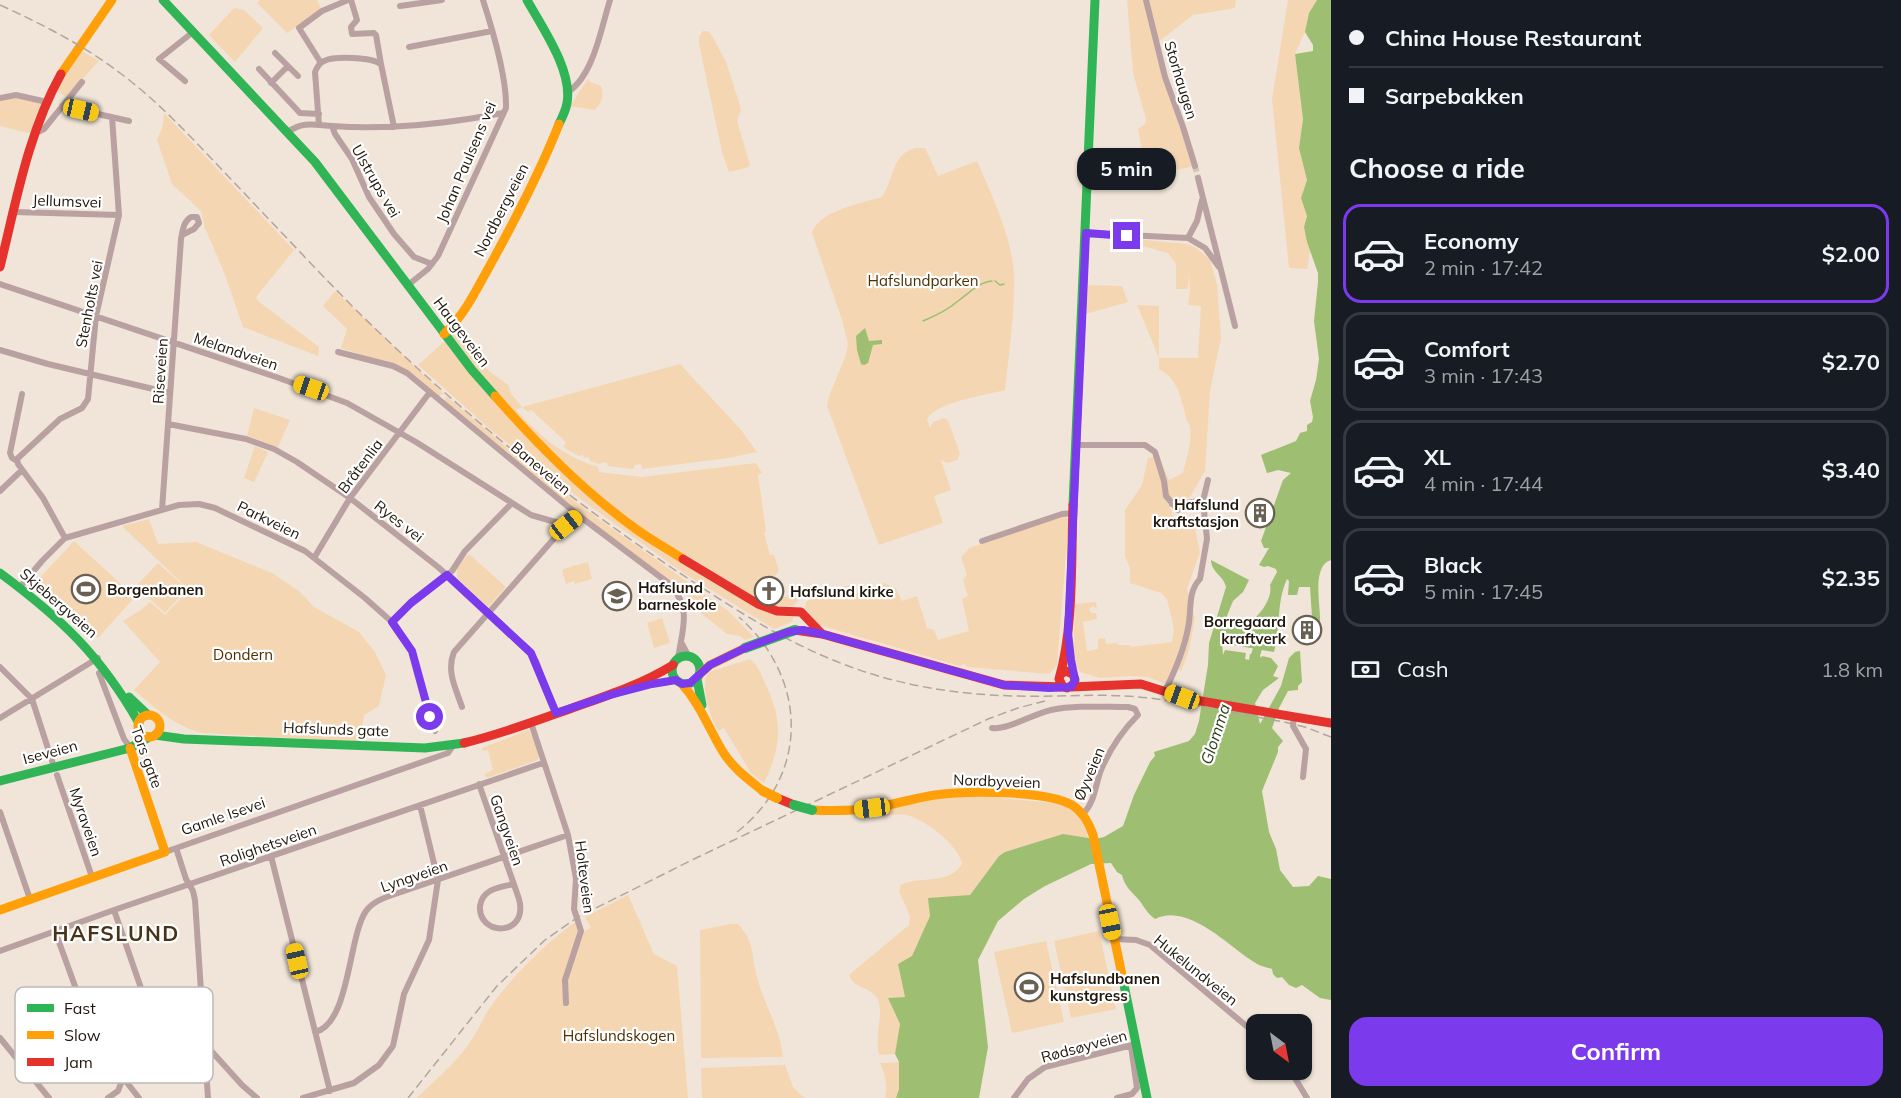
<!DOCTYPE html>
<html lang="en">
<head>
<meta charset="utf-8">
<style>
	body { margin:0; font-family:Mulish,sans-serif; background:#242831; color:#f1f3f6; height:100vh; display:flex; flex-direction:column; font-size:22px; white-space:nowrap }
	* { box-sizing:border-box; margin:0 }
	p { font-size:20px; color:#9ea1a6 }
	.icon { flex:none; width:33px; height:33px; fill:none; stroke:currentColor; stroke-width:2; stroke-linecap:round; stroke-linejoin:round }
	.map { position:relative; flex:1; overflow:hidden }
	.side { display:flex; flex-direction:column; background:#171b24; width:570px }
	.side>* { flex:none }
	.banner { display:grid; align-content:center; height:132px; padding:0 18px; background:#171b24 }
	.needle { width:39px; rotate:148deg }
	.controls { position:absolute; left:1246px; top:1014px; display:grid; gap:12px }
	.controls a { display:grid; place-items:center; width:66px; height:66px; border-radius:12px; background:#171b24; box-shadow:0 2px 4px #0004; font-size:30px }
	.end { position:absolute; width:27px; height:27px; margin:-14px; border:8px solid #7c3aed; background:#fff; box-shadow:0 0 0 3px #fff }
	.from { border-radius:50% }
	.bubble { position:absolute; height:42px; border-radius:18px; background:#171b24; box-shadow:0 2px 4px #0004; font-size:20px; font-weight:700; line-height:42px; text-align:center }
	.car { position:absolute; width:18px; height:36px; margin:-18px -9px; border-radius:8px; box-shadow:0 0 4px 2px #0007; background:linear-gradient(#f5c518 24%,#345 0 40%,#f5c518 0 76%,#345 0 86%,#f5c518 0) }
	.banner b { display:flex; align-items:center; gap:21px; height:57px; font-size:22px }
	.banner b+b { border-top:2px solid #363941 }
	.banner i { width:15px; height:15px; background:#f1f3f6 }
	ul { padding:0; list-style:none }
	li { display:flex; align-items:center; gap:18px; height:99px; margin:0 12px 9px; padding:0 6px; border:3px solid #363941; border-radius:18px }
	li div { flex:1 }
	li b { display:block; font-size:22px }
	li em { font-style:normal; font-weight:700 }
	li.active { border-color:#7c3aed }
	li>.icon { width:54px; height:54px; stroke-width:1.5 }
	h2 { padding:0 18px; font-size:27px; line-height:72px }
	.pay { display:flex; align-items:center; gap:15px; height:66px; padding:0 18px; font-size:22px }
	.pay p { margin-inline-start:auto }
	.primary-button { display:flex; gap:12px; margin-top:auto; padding:12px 18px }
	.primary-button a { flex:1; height:69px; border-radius:18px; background:#7c3aed; color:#fff; font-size:24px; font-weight:700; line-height:69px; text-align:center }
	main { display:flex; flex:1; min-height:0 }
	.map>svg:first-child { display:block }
	.green { fill:#f5d6b2 }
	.water { fill:#9ebe71 }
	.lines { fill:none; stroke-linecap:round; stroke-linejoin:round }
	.stream { stroke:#9ebe71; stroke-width:1.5 }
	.river { stroke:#9ebe71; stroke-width:9 }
	.street-tunnel { stroke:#d1c6b9; stroke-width:6; stroke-dasharray:6 3; stroke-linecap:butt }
	.street { stroke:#b9a1a2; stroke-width:6 }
	.fast { stroke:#30b455; stroke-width:9 }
	.slow { stroke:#ff9f0a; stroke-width:9 }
	.jam { stroke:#e5322d; stroke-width:9 }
	.rail { stroke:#b3a49f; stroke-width:1.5; stroke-dasharray:9 4.5; stroke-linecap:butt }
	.fast-bridge { stroke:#30b455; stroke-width:10 }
	.slow-bridge { stroke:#ff9f0a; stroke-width:10 }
	.route { stroke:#7c3aed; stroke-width:8 }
	.labels { text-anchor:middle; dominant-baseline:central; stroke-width:4.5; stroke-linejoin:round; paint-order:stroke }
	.street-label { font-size:15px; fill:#21170c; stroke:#fff }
	.park-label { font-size:15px; fill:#4d2f02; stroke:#fff }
	.poi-label { font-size:15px; font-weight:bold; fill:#21170c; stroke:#fff; text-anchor:start }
	.water-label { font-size:16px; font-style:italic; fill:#2c4117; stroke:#fff }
	.district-label { font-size:21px; font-weight:bold; letter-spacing:1.5px; fill:#483318; stroke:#fff }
	.key { fill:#fff; stroke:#bcb9b6; stroke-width:1.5 }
	.key-label { font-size:16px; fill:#21170c }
</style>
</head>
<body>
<main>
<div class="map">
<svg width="1331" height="1098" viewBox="0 0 1331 1098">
	<rect width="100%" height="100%" fill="#f0e5d8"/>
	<path class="green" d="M260,0H317L322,10L287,33L257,3Z
		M1127,0H1236L1235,8L1193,15L1157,43L1195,166L1147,176L1138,129L1145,124L1146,119L1133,73Z
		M1288,0H1317L1309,13L1305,32L1295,54L1303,119L1299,148L1307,180L1301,198L1307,216L1304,227L1310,251L1307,269L1289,268L1272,99Z
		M234,8L244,10L263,28L235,62L209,35Z
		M703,31H708L711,34L726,62L739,102L741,110L737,121L750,165L746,168L729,172L722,152L699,44V37Z
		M80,50L99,61L66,97L56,90Z
		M588,79L590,82L601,86C604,96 602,102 595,110L570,106Z
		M7,95L44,101L32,134L0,126V98Z
		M164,113L294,250L256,297L258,301L319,347L318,356L243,327L224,272L205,228L201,211L172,184L157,140L163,125Z
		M915,148H925L938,176L977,161C992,195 1012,238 1014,275C1015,313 1009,352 1005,390C986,395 936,402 927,419L930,428L933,422L944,418L948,420L960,454L957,460L947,463L941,460L951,490L934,496L943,523L879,545L827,406L829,396L846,355L848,344L842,320L812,233C818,211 862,203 882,197C895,178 890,156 915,148Z
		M1115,237L1186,244L1195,247L1210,260L1217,284L1221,338L1210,391L1205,471L1190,497L1169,504L1174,520L1193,519L1200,552L1187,589L1195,619L1189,650L1181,672L1175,665L1167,682L1163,683L1148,677L1132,676L1100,678L1080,672L1073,660L1075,604L1096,602L1097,609L1093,606L1089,609L1091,613H1096L1097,619L1083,622L1087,651L1098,649V639L1105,638L1106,644L1116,643L1119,645H1130L1131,647L1172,642L1174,629L1167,599L1161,593L1130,583V567L1125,557V510L1142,485L1148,458L1159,456L1169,480L1183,473C1186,459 1193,440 1190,426C1189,423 1186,420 1186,417C1181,398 1178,379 1159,369V358L1137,305L1159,306V358H1198L1201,306L1188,305L1190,289L1189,274L1188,289H1176V264L1168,253C1152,249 1127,239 1111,245Z
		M1083,285L1122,286L1128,302L1082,315Z
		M335,291L444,394L437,397L393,366L341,348L347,329L323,306Z
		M456,331L489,371L508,385L512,395L522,407L680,364L741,430L757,452L728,458L642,469L641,464L635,465L633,469L608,466L606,462L599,464L590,461L589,457L584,458L583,455L579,456L563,447L566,442L531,410L528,412L522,407L516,410C541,437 564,457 598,467L599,472L642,477L756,463L762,473L758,475L766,531L764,532L770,555H774L779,571L775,576L755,582L758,591L757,594L760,598C773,598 782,595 797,598L798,601L793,606H775L747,595L603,503L758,604L795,611L792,622L774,629L685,574L591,507L492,431L418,365Z
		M446,396L541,476L600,520L727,610L754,637L745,640L740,636L727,634L702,614L693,600L619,547L445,401Z
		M254,408L290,420L278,447L247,436Z
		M255,446L268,452L254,482L244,478Z
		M1062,516L1069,519L1057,665L1049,674L968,667L964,664L960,666L819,625L805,608L806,602L814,597L849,585L853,594L885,583L896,589L902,601L917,596L927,628L934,630L938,640L969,631L962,599L968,596L963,580L967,575L961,557L969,548Z
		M149,519L158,544L196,542L272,573L299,591L314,607L359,632L375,652L386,675L379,706L364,715L360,742L202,733C175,726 155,708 134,690L160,662L123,621L142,609L150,602L165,615L189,590L122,526Z
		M74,541L135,597L98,638L36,582Z
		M469,554L506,587L488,607L457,578V568Z
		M588,562L592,579L575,584L574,581L566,584L562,570L569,567L571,570L570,567Z
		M158,563L187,589L165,613L136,586Z
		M662,618L670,643L654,648L647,623Z
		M750,659C758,665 761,674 765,683C783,720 782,746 764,783L751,773L724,728L718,731C710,716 699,686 709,672Z
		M529,730L539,752L538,760L486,778L485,774L493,770L488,750L483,751L482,748Z
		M970,795L1062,804C1076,812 1084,822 1088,838L1063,834L1005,852L999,856L970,895L930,916L912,957L898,964L905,997L888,998L900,1024L895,1054L879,1055C878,1049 877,1042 878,1036C878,1022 886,1002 871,992C862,986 853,986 849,975L909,925L910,916L899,891L901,885C921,875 948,886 962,864C959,845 925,820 907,815C899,813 888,816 879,817V810L941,798Z
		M628,895L654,954L677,966L688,1098H417C435,1080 457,1062 471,1041C480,1027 486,1011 497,998C518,971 549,940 577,921L578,934L591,928L585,917Z
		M731,924H738C756,943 751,959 758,981C766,1007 780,1030 783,1057L701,1058L700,930Z
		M1099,931L1116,1009L1071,1018L1054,941Z
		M1046,941L1064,1022L1012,1033L994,952Z
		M899,1062V1089L896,1098H885C888,1085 885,1075 880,1063Z
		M785,1065L793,1087L804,1098H702L701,1068Z"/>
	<path class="water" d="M1317,0H1331V560C1311,566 1321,606 1320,623L1313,632L1310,587H1299L1297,595H1288L1289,581L1287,579C1276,603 1281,627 1274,652L1222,643L1223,655L1225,650L1246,653L1245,659L1249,660L1250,654L1260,656L1261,658L1262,656L1271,658L1278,666L1273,676L1279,678L1263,690L1255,703L1260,724L1281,686L1289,658L1295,652L1300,651L1302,682L1298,686V690L1288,691L1279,708L1272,728L1283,741L1278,747V752L1262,791L1269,832L1276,849L1280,870L1293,887L1309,886L1318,876L1331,879V1000L1320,998L1302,985L1296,988L1289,985L1282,977L1277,978L1273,974L1272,969C1266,967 1259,966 1254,962C1228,946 1188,902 1155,919C1147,913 1145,908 1139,900C1131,891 1125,887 1122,875L1117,872L1111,863L1091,864L1045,886L1024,899L998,921L978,960L988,1047L979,1098H896L899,1089V1062L895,1054L900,1024L888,998L905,997L898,964L912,956L930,916L928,898L970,895L999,856L1005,852L1063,834L1095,839L1104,837L1123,826L1134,795L1150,762L1155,756L1154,752L1189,741L1195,734L1199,721L1208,665L1209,643L1226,587C1224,576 1211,572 1211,560L1249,580L1243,592L1233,601L1224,623C1228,625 1233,628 1238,627C1253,626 1274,600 1270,585L1277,572L1276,569L1268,566L1264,567L1259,565L1269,548H1264L1261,541L1283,480L1291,473L1278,470L1267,473L1261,455L1296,441L1300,433L1307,431V425L1312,422L1313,417L1310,401L1316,380L1319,359L1314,321L1318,282V273L1307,242L1304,227L1307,216L1301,198L1307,180L1299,148L1303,119L1295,54L1313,51V45L1305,32L1309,13Z
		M865,328L869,341L882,340V344L873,345L868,363L864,365L861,364L857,350L856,336Z"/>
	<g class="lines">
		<path class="stream" d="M995,281L1000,285L1004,284
			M923,321C935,316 949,309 958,301C969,293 979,282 992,281"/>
		<path class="river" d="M1252,667L1261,637"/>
		<path class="street-tunnel" d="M1195,166L1198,178"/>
		<path class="street" d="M351,0L357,20L351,27L352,34L374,33L376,35L381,64
			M1146,0L1165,77L1183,127L1195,166
			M400,6L442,0
			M409,47L492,31
			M275,53L298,76
			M321,63L299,28L322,11L348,0
			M259,69L300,113L319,114
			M185,81L159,59L193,32
			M271,83L288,66
			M568,92C594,75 601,28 610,0
			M0,98L16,95L47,102
			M62,106L129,121
			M319,125L315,72C317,67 319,63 324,61C334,56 371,57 381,64L394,127
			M332,126L335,134L352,159L369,197L394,234L414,257L432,264
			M288,132C303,121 315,125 332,126C390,130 446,124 503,113
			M36,133L44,129L82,82
			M1198,178L1235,326
			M14,212L119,215
			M1086,233L1188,238L1205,248L1219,267
			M1188,238L1197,221L1202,200
			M0,284L279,378L347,403L416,442L531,515L566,525L578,515
			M408,285L428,269L438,256L506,108C507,79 492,28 483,0
			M0,350L48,364L170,393
			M338,352L393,366L407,373L578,515L671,585C692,611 682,629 678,659
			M168,424L246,439L274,449L297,462L350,498L438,567L529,650L536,661L556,713
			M1077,445H1145L1155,452L1164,481L1166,496L1178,510
			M17,461L12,458L10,453L22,394
			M0,491L22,470
			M1172,504L1203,501
			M162,510L181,239C183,230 183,222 191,217H197L199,223L194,229L182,235
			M65,538L43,498L18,464L17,459L60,419L82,408L88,399L96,316L119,215L112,117
			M982,541L1062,514L1074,513
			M314,558L350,498L430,392
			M20,587L42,561L65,538L179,505L199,504L215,508L305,551L365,598L392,622L412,651L435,731
			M392,622L411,603L452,571L465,551L512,503
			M681,642L689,657
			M0,667L32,699L54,767
			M99,673L124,739L130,747
			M1165,691C1175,671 1184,650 1188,628C1192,612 1187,592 1200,579L1207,539L1203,501L1208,480
			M462,707C456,689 446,671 454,652L566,525
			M1294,716L1293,726L1306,749L1303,777
			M0,718L98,658
			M531,723L568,835L576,879L574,909L581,931L565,980L566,1003
			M992,728C1008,730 1033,714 1051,710C1076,705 1102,707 1128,707L1135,709L1138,715C1122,731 1110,749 1101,770C1095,786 1095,802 1083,814
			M57,775L92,877
			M479,784L519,899C529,937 478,937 480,906C481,899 485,894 490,891C497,887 506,886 513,884
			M0,812L30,899
			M176,848L186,879L193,891L195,900L208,1098
			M165,852L448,753L452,747
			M271,856L330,1091
			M55,931L92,1033L107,1057L139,1098
			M1114,939L1136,940L1150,945L1257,1035
			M0,951L114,910L543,763
			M315,1032C350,1024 348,937 366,911C374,900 387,897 398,893L568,835
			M0,1038L49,1098
			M205,1044L242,1085L257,1098
			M107,1057L125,1055L157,1046L160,1043L114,910
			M1290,1070L1307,1098
			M108,1098L118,1091L123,1078
			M303,1098L354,1083L379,1065L393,1046L404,994L429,940L438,880L420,805
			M1014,1098L1028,1079L1045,1067L1136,1044
			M1117,1098L1132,1094L1137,1088L1131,1046"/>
		<path class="fast" d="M163,0L315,162L472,370L495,396
			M527,0C542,27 573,71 567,103C566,110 562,118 559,124
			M1073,505L1095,0
			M0,573C62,619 100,655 139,723
			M672 670a14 14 0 1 1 28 0a14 14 0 1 1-28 0Z
			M697,679L702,705
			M129,697L148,715
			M155,735L184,739L425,748L464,743
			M0,781L130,748L149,737
			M1123,980L1147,1098"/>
		<path class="slow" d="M61,74L112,0
			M444,334C464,316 475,292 488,269C514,222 539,175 559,124
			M495,396C537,444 584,492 636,529C651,540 668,549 683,559
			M700,674L710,665L745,648
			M682,684C700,704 709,729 723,752C733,768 748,779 763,791
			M138 726a11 11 0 1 1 22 0a11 11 0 1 1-22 0Z
			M812,810C832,811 852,811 872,808C893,805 914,798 935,795C965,791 1047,790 1072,805C1083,812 1089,823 1093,835L1123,980
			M0,910L165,852L130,748"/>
		<path class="jam" d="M0,267C16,202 28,133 61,74
			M683,559L758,604L777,611L801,612L822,634
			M795,630L822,634L1004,685L1065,687
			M1061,674L1066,671L1073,674L1075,680L1073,685L1067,688L1063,687L1059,679C1074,628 1071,559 1073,505
			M1071,687L1141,684L1189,699L1331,723
			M464,743C502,734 538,720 575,707C609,695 642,684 673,665
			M777,798L794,805"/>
		<path class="rail" d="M0,5C42,24 83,45 120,73C159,102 192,138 225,173C267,217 309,262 352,306C450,403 557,491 672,568C725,603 779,639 838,662C895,685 956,695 1018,696C1053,697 1089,694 1125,696C1178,699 1232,713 1284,722L1305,727L1331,737
			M737,832C811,774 807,677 739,617
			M408,1098L497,986L545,940L578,917L694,859L988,719L1018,708L1045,701"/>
		<path class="fast-bridge" d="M745,648L795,630
			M794,805L812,810"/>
		<path class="slow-bridge" d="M763,791L777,798"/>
	</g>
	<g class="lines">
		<path class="route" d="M430,717L412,651L392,622L411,603L447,575L531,653L556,713L610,695L652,684L676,680L682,684L690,683L710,665L745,648L788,632L803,630L822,634L1004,685L1049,688L1071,687L1075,680L1071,660L1068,633L1086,233L1127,236"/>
	</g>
	<defs>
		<g id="building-ring" transform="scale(1.5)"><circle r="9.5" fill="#fff" stroke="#695f53" stroke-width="1.5"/><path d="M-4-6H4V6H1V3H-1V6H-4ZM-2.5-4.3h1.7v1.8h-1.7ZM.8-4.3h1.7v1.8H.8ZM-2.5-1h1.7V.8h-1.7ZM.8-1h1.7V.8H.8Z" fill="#695f53"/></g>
		<g id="stadium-ring" transform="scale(1.5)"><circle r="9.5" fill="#fff" stroke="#695f53" stroke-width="1.5"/><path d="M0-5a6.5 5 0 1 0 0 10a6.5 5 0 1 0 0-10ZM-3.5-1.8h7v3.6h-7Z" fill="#695f53"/></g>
		<g id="church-ring" transform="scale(1.5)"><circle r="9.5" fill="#fff" stroke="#695f53" stroke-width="1.5"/><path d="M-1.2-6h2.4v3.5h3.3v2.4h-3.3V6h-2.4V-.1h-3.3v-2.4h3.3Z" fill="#695f53"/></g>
		<g id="school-ring" transform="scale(1.5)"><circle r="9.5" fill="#fff" stroke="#695f53" stroke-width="1.5"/><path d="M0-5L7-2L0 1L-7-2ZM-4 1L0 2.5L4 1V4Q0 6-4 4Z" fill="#695f53"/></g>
	</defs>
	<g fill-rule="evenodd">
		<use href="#building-ring" x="1260" y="513"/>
		<use href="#stadium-ring" x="86" y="589"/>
		<use href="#church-ring" x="769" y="591"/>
		<use href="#school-ring" x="617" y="596"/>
		<use href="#building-ring" x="1307" y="630"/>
		<use href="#stadium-ring" x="1029" y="987"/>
	</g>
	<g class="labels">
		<g class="street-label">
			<text transform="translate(1181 80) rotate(73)">Storhaugen</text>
			<text transform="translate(466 162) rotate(-67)">Johan Paulsens vei</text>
			<text transform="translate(376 181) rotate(60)">Ulstrups vei</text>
			<text transform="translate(67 201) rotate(2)">Jellumsvei</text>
			<text transform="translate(501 210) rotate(-63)">Nordbergveien</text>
			<text transform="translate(89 304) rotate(-79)">Stenholts vei</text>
			<text transform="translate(462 332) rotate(53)">Haugeveien</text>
			<text transform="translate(236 351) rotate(19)">Melandveien</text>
			<text transform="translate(160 371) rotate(-86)">Riseveien</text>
			<text transform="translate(360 466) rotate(-53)">Bråtenlia</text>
			<text transform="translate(541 468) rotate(40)">Baneveien</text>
			<text transform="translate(269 520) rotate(26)">Parkveien</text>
			<text transform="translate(399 521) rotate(38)">Ryes vei</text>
			<text transform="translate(59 603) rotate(41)">Skjebergveien</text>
			<text transform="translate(336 729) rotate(2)">Hafslunds gate</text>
			<text transform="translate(50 752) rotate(-15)">Iseveien</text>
			<text transform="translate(147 757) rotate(70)">Tors gate</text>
			<text transform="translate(1089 774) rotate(-67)">Øyveien</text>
			<text transform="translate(997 781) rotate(2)">Nordbyveien</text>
			<text transform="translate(223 816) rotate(-19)">Gamle Isevei</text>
			<text transform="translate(86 822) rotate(71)">Myraveien</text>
			<text transform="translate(507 830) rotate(71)">Gangveien</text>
			<text transform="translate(268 845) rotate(-19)">Rolighetsveien</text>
			<text transform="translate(414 876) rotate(-19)">Lyngveien</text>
			<text transform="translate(585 877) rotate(83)">Holteveien</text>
			<text transform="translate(1196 970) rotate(39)">Hukelundveien</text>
			<text transform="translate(1084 1046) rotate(-15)">Rødsøyveien</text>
		</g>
		<g class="park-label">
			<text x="923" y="280">Hafslundparken</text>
			<text x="243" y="654">Dondern</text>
			<text x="619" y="1035">Hafslundskogen</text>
		</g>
		<g class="poi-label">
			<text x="1239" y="504" text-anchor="end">Hafslund<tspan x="1239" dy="17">kraftstasjon</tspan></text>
			<text x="638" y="587">Hafslund<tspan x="638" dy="17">barneskole</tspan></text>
			<text x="107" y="589">Borgenbanen</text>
			<text x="790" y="591">Hafslund kirke</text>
			<text x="1286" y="621" text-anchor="end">Borregaard<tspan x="1286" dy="17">kraftverk</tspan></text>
			<text x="1050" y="978">Hafslundbanen<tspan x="1050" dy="17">kunstgress</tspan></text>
		</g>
		<g class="water-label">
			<text transform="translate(1215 734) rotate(-72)">Glomma</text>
		</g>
		<g class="district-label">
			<text x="116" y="933">HAFSLUND</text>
		</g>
	</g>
	<rect x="15" y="987" width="198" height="96" rx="9" class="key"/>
	<rect x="27" y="1004" width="27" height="8" fill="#30b455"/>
	<rect x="27" y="1031" width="27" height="8" fill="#ff9f0a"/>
	<rect x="27" y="1058" width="27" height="8" fill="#e5322d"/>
	<g class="key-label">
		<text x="64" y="1014">Fast</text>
		<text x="64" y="1041">Slow</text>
		<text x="64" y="1068">Jam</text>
	</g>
</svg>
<div class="controls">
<a><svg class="needle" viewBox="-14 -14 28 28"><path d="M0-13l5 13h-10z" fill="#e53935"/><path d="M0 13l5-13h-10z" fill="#9ea1a6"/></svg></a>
</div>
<i class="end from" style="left:430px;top:717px"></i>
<i class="end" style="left:1127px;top:236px"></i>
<div class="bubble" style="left:1077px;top:148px;width:99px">5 min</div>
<i class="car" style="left:81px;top:110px;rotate:103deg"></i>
<i class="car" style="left:311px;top:388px;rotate:289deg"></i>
<i class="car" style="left:566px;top:525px;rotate:52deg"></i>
<i class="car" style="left:1182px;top:697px;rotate:290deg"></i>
<i class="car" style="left:872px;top:808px;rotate:263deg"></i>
<i class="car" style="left:1110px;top:922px;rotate:168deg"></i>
<i class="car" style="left:297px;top:961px;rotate:347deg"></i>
</div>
<section class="side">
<div class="banner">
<b><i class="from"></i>China House Restaurant</b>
<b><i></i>Sarpebakken</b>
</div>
<h2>Choose a ride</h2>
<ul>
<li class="active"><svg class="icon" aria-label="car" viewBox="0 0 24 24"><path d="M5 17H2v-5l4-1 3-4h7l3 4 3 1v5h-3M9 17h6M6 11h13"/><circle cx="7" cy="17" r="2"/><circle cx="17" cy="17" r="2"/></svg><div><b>Economy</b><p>2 min · 17:42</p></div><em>$2.00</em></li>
<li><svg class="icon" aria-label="car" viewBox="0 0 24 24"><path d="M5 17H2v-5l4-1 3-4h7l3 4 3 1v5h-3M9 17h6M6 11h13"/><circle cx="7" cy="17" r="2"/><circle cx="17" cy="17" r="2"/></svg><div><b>Comfort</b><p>3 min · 17:43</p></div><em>$2.70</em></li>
<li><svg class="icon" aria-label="car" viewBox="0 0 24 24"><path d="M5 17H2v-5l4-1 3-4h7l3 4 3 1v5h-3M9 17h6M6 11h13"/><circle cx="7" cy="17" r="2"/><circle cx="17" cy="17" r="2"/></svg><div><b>XL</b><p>4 min · 17:44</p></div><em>$3.40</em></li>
<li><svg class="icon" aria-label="car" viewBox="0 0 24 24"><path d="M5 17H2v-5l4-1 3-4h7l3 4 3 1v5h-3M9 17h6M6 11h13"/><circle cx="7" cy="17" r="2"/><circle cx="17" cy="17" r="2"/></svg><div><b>Black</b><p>5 min · 17:45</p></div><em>$2.35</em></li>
</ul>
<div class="pay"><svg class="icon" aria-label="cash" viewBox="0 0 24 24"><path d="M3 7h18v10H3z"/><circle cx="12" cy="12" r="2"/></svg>Cash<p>1.8 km</p></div>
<div class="primary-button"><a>Confirm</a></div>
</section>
</main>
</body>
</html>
